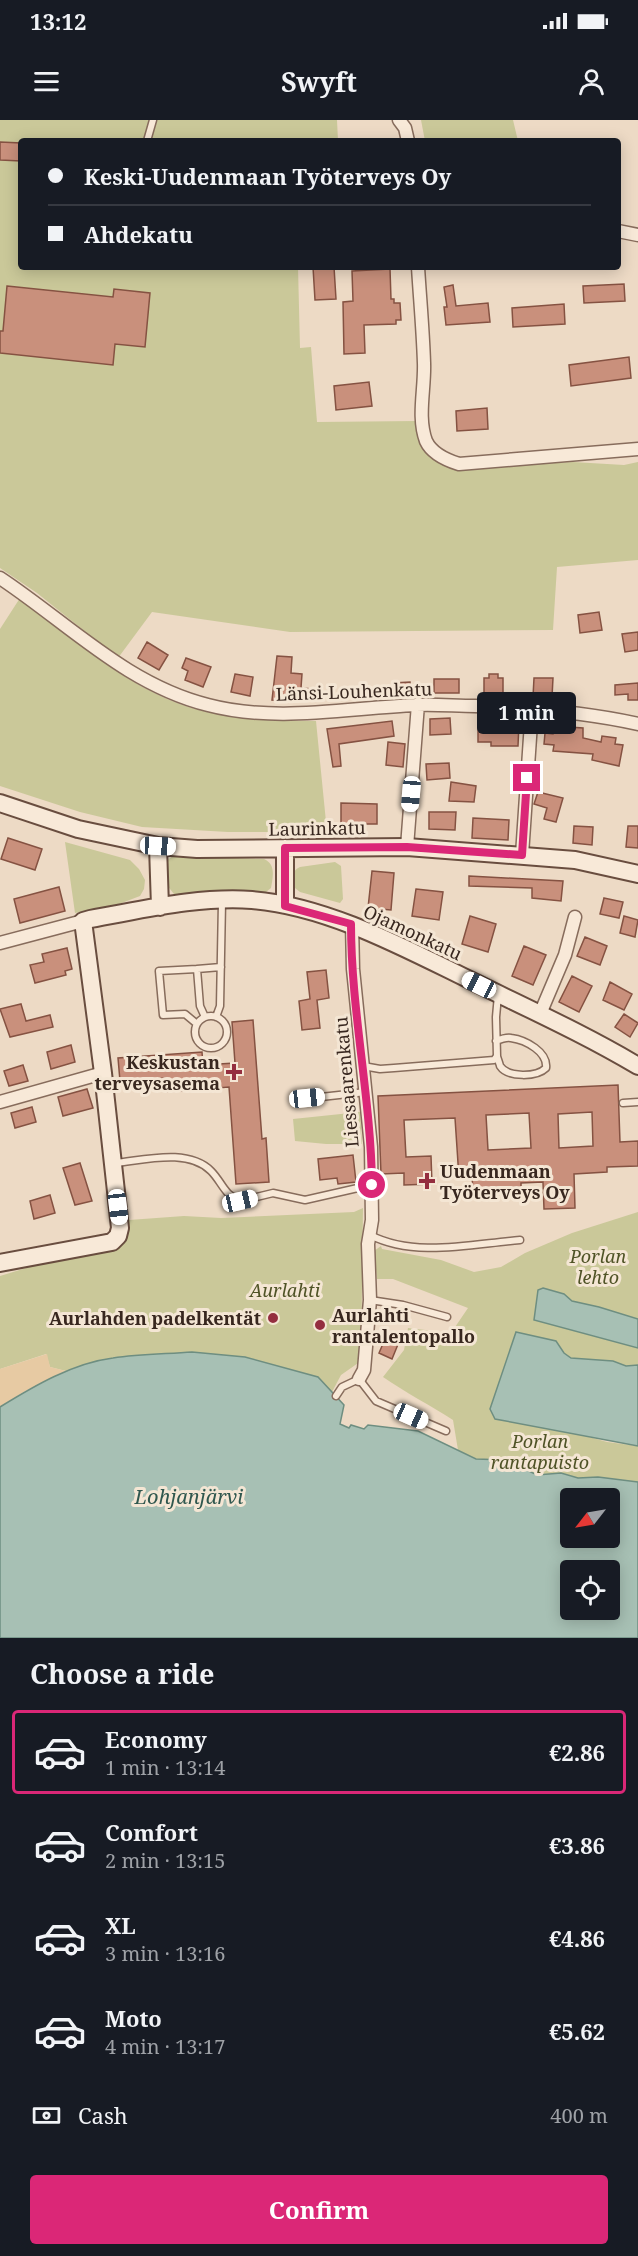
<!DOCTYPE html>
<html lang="en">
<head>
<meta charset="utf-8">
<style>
	body { margin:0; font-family:"Noto Serif",serif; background:#242831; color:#f1f3f6; height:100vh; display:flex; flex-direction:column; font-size:22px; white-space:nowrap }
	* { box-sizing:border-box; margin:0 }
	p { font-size:20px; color:#9ea1a6 }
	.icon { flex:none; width:33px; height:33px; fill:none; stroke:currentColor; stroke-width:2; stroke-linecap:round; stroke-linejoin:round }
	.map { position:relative; height:1518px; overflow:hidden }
	.sheet { display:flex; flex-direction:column; background:#171b24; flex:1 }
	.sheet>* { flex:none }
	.guide { position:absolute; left:18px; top:18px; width:603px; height:132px; border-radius:6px; box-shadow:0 3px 15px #0003; display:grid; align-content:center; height:132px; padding:0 30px; background:#171b24 }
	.needle { width:39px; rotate:239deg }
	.fabs { position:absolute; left:560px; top:1368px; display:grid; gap:12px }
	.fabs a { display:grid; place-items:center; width:60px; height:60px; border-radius:6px; background:#171b24; box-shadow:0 3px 15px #0003; font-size:30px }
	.end { position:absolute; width:27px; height:27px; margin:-14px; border:8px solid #db2777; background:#fff; box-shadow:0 0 0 3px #fff }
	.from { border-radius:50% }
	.bubble { position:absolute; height:42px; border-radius:6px; background:#171b24; box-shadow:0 3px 15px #0003; font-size:20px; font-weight:700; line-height:42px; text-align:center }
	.car { position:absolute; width:18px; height:36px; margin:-18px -9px; border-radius:8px; box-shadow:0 0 4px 2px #0007; background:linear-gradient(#fff 24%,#345 0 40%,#fff 0 76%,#345 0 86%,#fff 0) }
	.guide b { display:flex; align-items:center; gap:21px; height:57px; font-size:22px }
	.guide b+b { border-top:2px solid #363941 }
	.guide i { width:15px; height:15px; background:#f1f3f6 }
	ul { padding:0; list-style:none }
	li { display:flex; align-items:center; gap:18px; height:84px; margin:0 12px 9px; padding:0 18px; border:3px solid transparent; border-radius:6px }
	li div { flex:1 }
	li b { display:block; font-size:22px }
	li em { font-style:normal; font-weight:700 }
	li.active { border-color:#db2777 }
	li>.icon { width:54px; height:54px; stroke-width:1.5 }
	h2 { padding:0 30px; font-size:27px; line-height:72px }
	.pay { display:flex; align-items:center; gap:15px; height:66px; padding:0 30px; font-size:22px }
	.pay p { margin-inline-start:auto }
	.button { display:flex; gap:12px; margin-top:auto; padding:12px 30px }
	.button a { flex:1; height:69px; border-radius:6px; background:#db2777; color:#fff; font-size:24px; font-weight:700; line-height:69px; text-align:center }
	.status { display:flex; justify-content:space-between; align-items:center; height:42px; padding:0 30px; background:#171b24; direction:ltr }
	.status svg { height:16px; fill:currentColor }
	header { display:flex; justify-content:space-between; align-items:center; height:78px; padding:0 30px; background:#171b24; font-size:27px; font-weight:700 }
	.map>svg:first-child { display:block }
	.green { fill:#cac899 }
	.sand { fill:#e7caa3 }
	.water { fill:#a7c0b4; stroke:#6e8e81; stroke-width:1.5; fill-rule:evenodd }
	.building { fill:#c9907c; stroke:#855242; stroke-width:1.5; fill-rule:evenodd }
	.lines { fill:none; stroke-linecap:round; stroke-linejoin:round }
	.lane-casing { stroke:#876c5c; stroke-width:9 }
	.street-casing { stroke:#876c5c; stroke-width:15 }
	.secondary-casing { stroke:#694d3f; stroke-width:20 }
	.lane { stroke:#f8e9d8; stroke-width:6 }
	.street { stroke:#f8e9d8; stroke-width:12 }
	.secondary { stroke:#f8e9d8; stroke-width:16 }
	.route { stroke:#db2777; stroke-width:8 }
	.poi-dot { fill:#942e3f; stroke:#f4e6d4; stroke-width:2 }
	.labels { text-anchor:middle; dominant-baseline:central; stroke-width:6; stroke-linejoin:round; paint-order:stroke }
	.street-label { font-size:18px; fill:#38271f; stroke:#f4e6d4 }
	.poi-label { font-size:18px; font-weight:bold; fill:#38271f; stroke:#f4e6d4; text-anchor:end }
	.park-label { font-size:18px; font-style:italic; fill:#4f5326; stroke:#f4e6d4 }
	.water-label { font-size:20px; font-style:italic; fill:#2f574e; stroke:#f4e6d4 }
</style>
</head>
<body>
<div class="status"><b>13:12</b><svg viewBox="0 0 49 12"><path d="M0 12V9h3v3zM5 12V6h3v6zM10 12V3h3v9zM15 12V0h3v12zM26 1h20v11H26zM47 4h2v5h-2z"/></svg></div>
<header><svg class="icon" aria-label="menu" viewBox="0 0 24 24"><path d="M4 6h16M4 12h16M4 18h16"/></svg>Swyft<svg class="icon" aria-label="person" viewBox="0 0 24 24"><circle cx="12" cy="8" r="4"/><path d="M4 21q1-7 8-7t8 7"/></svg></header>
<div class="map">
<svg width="638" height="1518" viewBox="0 0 638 1518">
	<rect width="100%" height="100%" fill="#eddac5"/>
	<path class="green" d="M0,0H337L338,21H21V147H298L300,228L311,227L317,302L417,301L435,336L449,348L573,342L624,345L638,342V440L557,447L553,510L290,512L152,492L118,538L37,473L0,448Z
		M421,0H513L518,21H425Z
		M20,478C77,521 135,576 207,592C243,600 280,601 316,601L327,712H228L142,707L80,692L0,666V509Z
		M65,722L130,740L139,749L145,760L144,769L140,776L119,784L75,793Z
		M173,736L264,739C276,744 273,757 271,768L266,772L174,774L166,764V741Z
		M335,742L341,746L343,779L340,783L300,772L295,768C292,759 291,751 300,747Z
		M360,992L362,1024H326L295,1021L293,999Z
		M363,1088L361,1241L341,1255L332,1272L318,1257L245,1237L192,1232L112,1238L66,1251L50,1247L46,1234L0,1249V1156L36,1145L111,1129L124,1113L129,1100L184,1096L221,1098L354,1092Z
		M638,1092V1199L572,1181C562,1175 550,1165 538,1171L534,1200L638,1228V1245L626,1246L613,1241L571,1238L564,1233L556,1221L516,1212L490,1289L607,1322L638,1326V1362L598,1357L578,1358L561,1353L537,1355L506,1340L476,1339L458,1330L453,1300C430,1285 406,1273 383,1257L404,1230L408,1208L451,1213L468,1188L393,1159H377L374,1131L381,1126L382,1129L441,1140L474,1152L501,1147L525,1133L572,1113Z"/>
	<path class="sand" d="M47,1234L50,1247L66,1251L25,1271L0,1287V1249Z"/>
	<path class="water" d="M543,1168L564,1174L572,1181L599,1187L638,1199V1228L534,1200L538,1170Z
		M516,1212L556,1221L564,1233L571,1238L613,1241L626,1246L638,1245V1326L495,1299L490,1289Z
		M192,1232L245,1237L318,1257L344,1285L340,1304L349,1308L351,1305L364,1309L368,1305L418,1311L476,1339L506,1340L537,1355L561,1353L578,1358L598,1357L638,1362V1518H0V1287C34,1266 73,1243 113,1238C139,1234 166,1234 192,1232ZM570,1378H609V1418H570ZM570,1450H609V1490H570Z"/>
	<path class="building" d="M0,22L21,23V41L0,40Z
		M313,147H334L336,179L315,180Z
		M390,149L391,179H394V183H400L401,200H396V204L364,205L365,233L344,234L343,182L353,181L352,151Z
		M624,164L625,181L584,183L583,166Z
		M453,165L456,186L488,183L490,202L446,205L444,187H447L444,167Z
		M7,166L113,177L114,169L150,173L145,227L115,224L113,245L0,233V211H3Z
		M564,184L565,204L513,207L512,188Z
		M629,237L631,258L571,266L569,245Z
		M369,262L372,286L336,290L334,266Z
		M487,288L488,309L457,311L456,291Z
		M599,492L602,510L580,513L578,495Z
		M638,512V530L625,532L622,514Z
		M147,522L168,535L159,550L138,538Z
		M277,536L292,537L291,553L302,554L301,568L312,569L311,577L286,575V581L272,580Z
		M186,538L211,547L203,567L185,560L188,551L182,548Z
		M235,554L253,557L250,576L231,572Z
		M489,554H498V558H503V573H484V558H489Z
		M534,558H553L552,577H533Z
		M434,559H459V573H434Z
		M410,562L411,576L394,577L393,563Z
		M638,563V580H628V574L615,575V565Z
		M450,598L451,614L430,615V599Z
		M392,601L394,616L339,624L341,646L333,647L327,609Z
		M491,601L519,602L518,626H491V622H478V604L491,605Z
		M554,606L583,608V618L601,622L602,616L616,618L615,624L623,625L619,646L592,640L593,634L553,631L554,625L544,624L545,613L553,614Z
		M388,622L405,624L403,647L386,645Z
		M449,643L450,658L427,660L426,644Z
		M451,662L476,666L474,682L449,681Z
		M538,672L563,678L556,702L544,699L547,688L534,684Z
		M341,683L377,684V704H341Z
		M429,692H456L455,710L429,709Z
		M473,698L509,700L508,720L472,718Z
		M574,706L593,707L592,725L573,723Z
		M628,706H638V728L626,727Z
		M8,718L42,729L35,750L1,739Z
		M372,751L394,753L391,790L368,788Z
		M469,756L563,761L561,781L532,778V768L469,766Z
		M59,767L65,791L20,803L14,779Z
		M416,769L443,772L439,800L412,796Z
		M604,778L623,782L619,798L600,794Z
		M470,796L496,804L488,832L462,824Z
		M624,796L638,800L635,817L620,813Z
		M585,817L607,826L600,845L577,836Z
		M524,826L546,835L533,865L512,856Z
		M67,828L72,849L65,851L66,855L35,863L30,845L44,842L42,834Z
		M326,850L329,878L317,880L320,908L302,910L299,881L310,879L307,852Z
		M572,856L592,866L579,892L559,882Z
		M610,862L632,874L624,890L603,880Z
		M21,884L26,901L50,895L53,907L10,917L0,889Z
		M624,894L638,903L630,917L615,907Z
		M253,900L262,1019L266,1018L269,1062L236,1064L229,967L167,972L166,958L120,961L118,938L202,932L203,945L235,943L232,902Z
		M71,925L75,942L51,949L47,932Z
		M23,945L28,961L9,966L4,951Z
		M618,965L620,1022L638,1021V1046L607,1047V1052L574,1054L575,1088L544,1089L543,1062L521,1063V1070L473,1072L472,1056L459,1058L455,998L404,1000L406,1037L431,1036L432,1064L404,1065V1053L381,1054L378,976ZM592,992L593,1026L559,1028L558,994ZM529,993L531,1028L488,1030L486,995Z
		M87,969L93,988L63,996L58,977Z
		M32,987L36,1002L15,1008L11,993Z
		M353,1035L356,1062L338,1064L337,1058L320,1060L318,1039Z
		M80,1043L92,1081L75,1085L63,1048Z
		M50,1075L55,1093L34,1099L30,1081Z
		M388,1212L401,1217L392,1239L379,1233Z"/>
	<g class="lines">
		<g class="lane-casing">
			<path id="lane" d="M147,21L153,0
				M197,849L221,847
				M195 912a16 16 0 1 1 32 0a16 16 0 1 1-32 0Z
				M216,897L220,886L222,782
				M197,904L185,894L163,895L159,851L197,849L200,886L205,897
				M496,921C501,919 506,917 511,918C526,920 548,932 546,948C537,957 508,958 500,946C500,945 497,937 497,936
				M363,946L380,949L394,948L494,940L497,936L496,897L498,875
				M294,980L366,972
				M623,983L638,982
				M115,1043C145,1040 188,1028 211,1051C222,1062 224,1075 240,1081L273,1073L305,1080L371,1065
				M370,1115C415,1138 471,1124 520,1120
				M370,1180L403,1185L447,1197
				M336,1276L342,1267L359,1259L376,1281L446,1311"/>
		</g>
		<g class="street-casing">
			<path id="street" d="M399,0L405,8L408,21
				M618,111L638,115
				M418,147C420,179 423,211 424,243C425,269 417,297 426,321C432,334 446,340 459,344L638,329
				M0,458C68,503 127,565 208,585C276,603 347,588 416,585C436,584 456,586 475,586C530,588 585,592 638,604
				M407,727L418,584
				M522,735L532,588
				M352,804L353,849L371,1027L372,1100L368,1124L370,1180L364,1250L359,1259
				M0,823L83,801
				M540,894L565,835L575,797
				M0,982L103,953"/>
		</g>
		<g class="secondary-casing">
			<path id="secondary" d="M0,683L78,709L158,726L197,729L407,727L575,740L638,754
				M158,726L160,787
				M285,728V785
				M0,1143L112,1122L118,1116L120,1108L103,953L83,801L90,799C142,790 198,776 252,780C329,786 408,830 476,863C531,890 586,915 638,946"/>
		</g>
		<use href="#lane" class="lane"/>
		<use href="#street" class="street"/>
		<use href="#secondary" class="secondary"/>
	</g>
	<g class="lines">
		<path class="route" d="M372,1065C371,978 351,891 351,804L285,786V728L407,727L522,735L527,658"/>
	</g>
	<g class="poi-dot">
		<path d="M231 943h6v6h6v6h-6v6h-6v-6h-6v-6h6z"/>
		<path d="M424 1052h6v6h6v6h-6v6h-6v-6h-6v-6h6z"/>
		<circle cx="273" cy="1198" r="6"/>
		<circle cx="320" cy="1205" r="6"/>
	</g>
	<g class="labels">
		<g class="street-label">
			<text transform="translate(354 571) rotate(-2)">Länsi-Louhenkatu</text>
			<text transform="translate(317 708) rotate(-1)">Laurinkatu</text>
			<text transform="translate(413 812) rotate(25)">Ojamonkatu</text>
			<text transform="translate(346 962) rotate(-95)">Liessaarenkatu</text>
		</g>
		<g class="poi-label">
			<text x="220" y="942">Keskustan<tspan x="220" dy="21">terveysasema</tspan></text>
			<text x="440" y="1051" text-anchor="start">Uudenmaan<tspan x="440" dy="21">Työterveys Oy</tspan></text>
			<text x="332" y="1195" text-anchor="start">Aurlahti<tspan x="332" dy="21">rantalentopallo</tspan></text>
			<text x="261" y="1198">Aurlahden padelkentät</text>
		</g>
		<g class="park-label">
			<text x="598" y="1136">Porlan<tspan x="598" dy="21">lehto</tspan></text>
			<text x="285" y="1170">Aurlahti</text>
			<text x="540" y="1321">Porlan<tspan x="540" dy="21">rantapuisto</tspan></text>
		</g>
		<g class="water-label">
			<text x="189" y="1376">Lohjanjärvi</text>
		</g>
	</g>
</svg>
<div class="fabs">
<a><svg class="needle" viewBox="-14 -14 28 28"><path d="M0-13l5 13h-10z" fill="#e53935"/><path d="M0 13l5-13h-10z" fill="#9ea1a6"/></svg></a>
<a><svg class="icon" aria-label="locate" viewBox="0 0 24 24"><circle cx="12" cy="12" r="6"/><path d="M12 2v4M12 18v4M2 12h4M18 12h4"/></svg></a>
</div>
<i class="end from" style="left:372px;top:1065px"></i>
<i class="end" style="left:527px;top:658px"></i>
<div class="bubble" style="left:477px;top:572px;width:99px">1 min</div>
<i class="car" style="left:411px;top:674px;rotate:185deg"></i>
<i class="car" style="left:158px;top:726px;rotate:93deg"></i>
<i class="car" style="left:479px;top:865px;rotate:296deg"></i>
<i class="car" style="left:307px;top:978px;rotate:84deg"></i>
<i class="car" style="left:240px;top:1081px;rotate:77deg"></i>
<i class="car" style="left:118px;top:1087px;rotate:173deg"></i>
<i class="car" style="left:411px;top:1296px;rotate:114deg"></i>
<div class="guide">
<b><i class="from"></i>Keski-Uudenmaan Työterveys Oy</b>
<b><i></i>Ahdekatu</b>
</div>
</div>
<section class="sheet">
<h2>Choose a ride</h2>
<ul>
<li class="active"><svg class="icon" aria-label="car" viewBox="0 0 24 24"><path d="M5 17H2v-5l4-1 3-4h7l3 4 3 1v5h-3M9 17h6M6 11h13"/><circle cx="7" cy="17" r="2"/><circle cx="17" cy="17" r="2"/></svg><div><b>Economy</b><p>1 min · 13:14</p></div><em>€2.86</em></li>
<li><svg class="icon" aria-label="car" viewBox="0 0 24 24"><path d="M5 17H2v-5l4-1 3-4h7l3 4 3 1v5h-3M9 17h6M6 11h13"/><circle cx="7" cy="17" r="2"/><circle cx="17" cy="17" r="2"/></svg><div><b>Comfort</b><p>2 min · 13:15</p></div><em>€3.86</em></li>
<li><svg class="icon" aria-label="car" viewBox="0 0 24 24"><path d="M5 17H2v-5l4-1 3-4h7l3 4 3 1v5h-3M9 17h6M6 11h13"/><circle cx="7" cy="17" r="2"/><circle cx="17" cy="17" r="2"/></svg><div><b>XL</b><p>3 min · 13:16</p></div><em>€4.86</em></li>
<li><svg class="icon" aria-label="car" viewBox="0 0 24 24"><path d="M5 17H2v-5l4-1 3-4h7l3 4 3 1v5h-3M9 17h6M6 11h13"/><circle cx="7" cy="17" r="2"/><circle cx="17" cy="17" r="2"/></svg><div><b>Moto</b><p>4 min · 13:17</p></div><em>€5.62</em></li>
</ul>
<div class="pay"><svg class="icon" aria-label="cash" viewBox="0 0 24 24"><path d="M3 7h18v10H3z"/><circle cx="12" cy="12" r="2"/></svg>Cash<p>400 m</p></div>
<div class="button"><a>Confirm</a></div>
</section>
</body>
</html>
